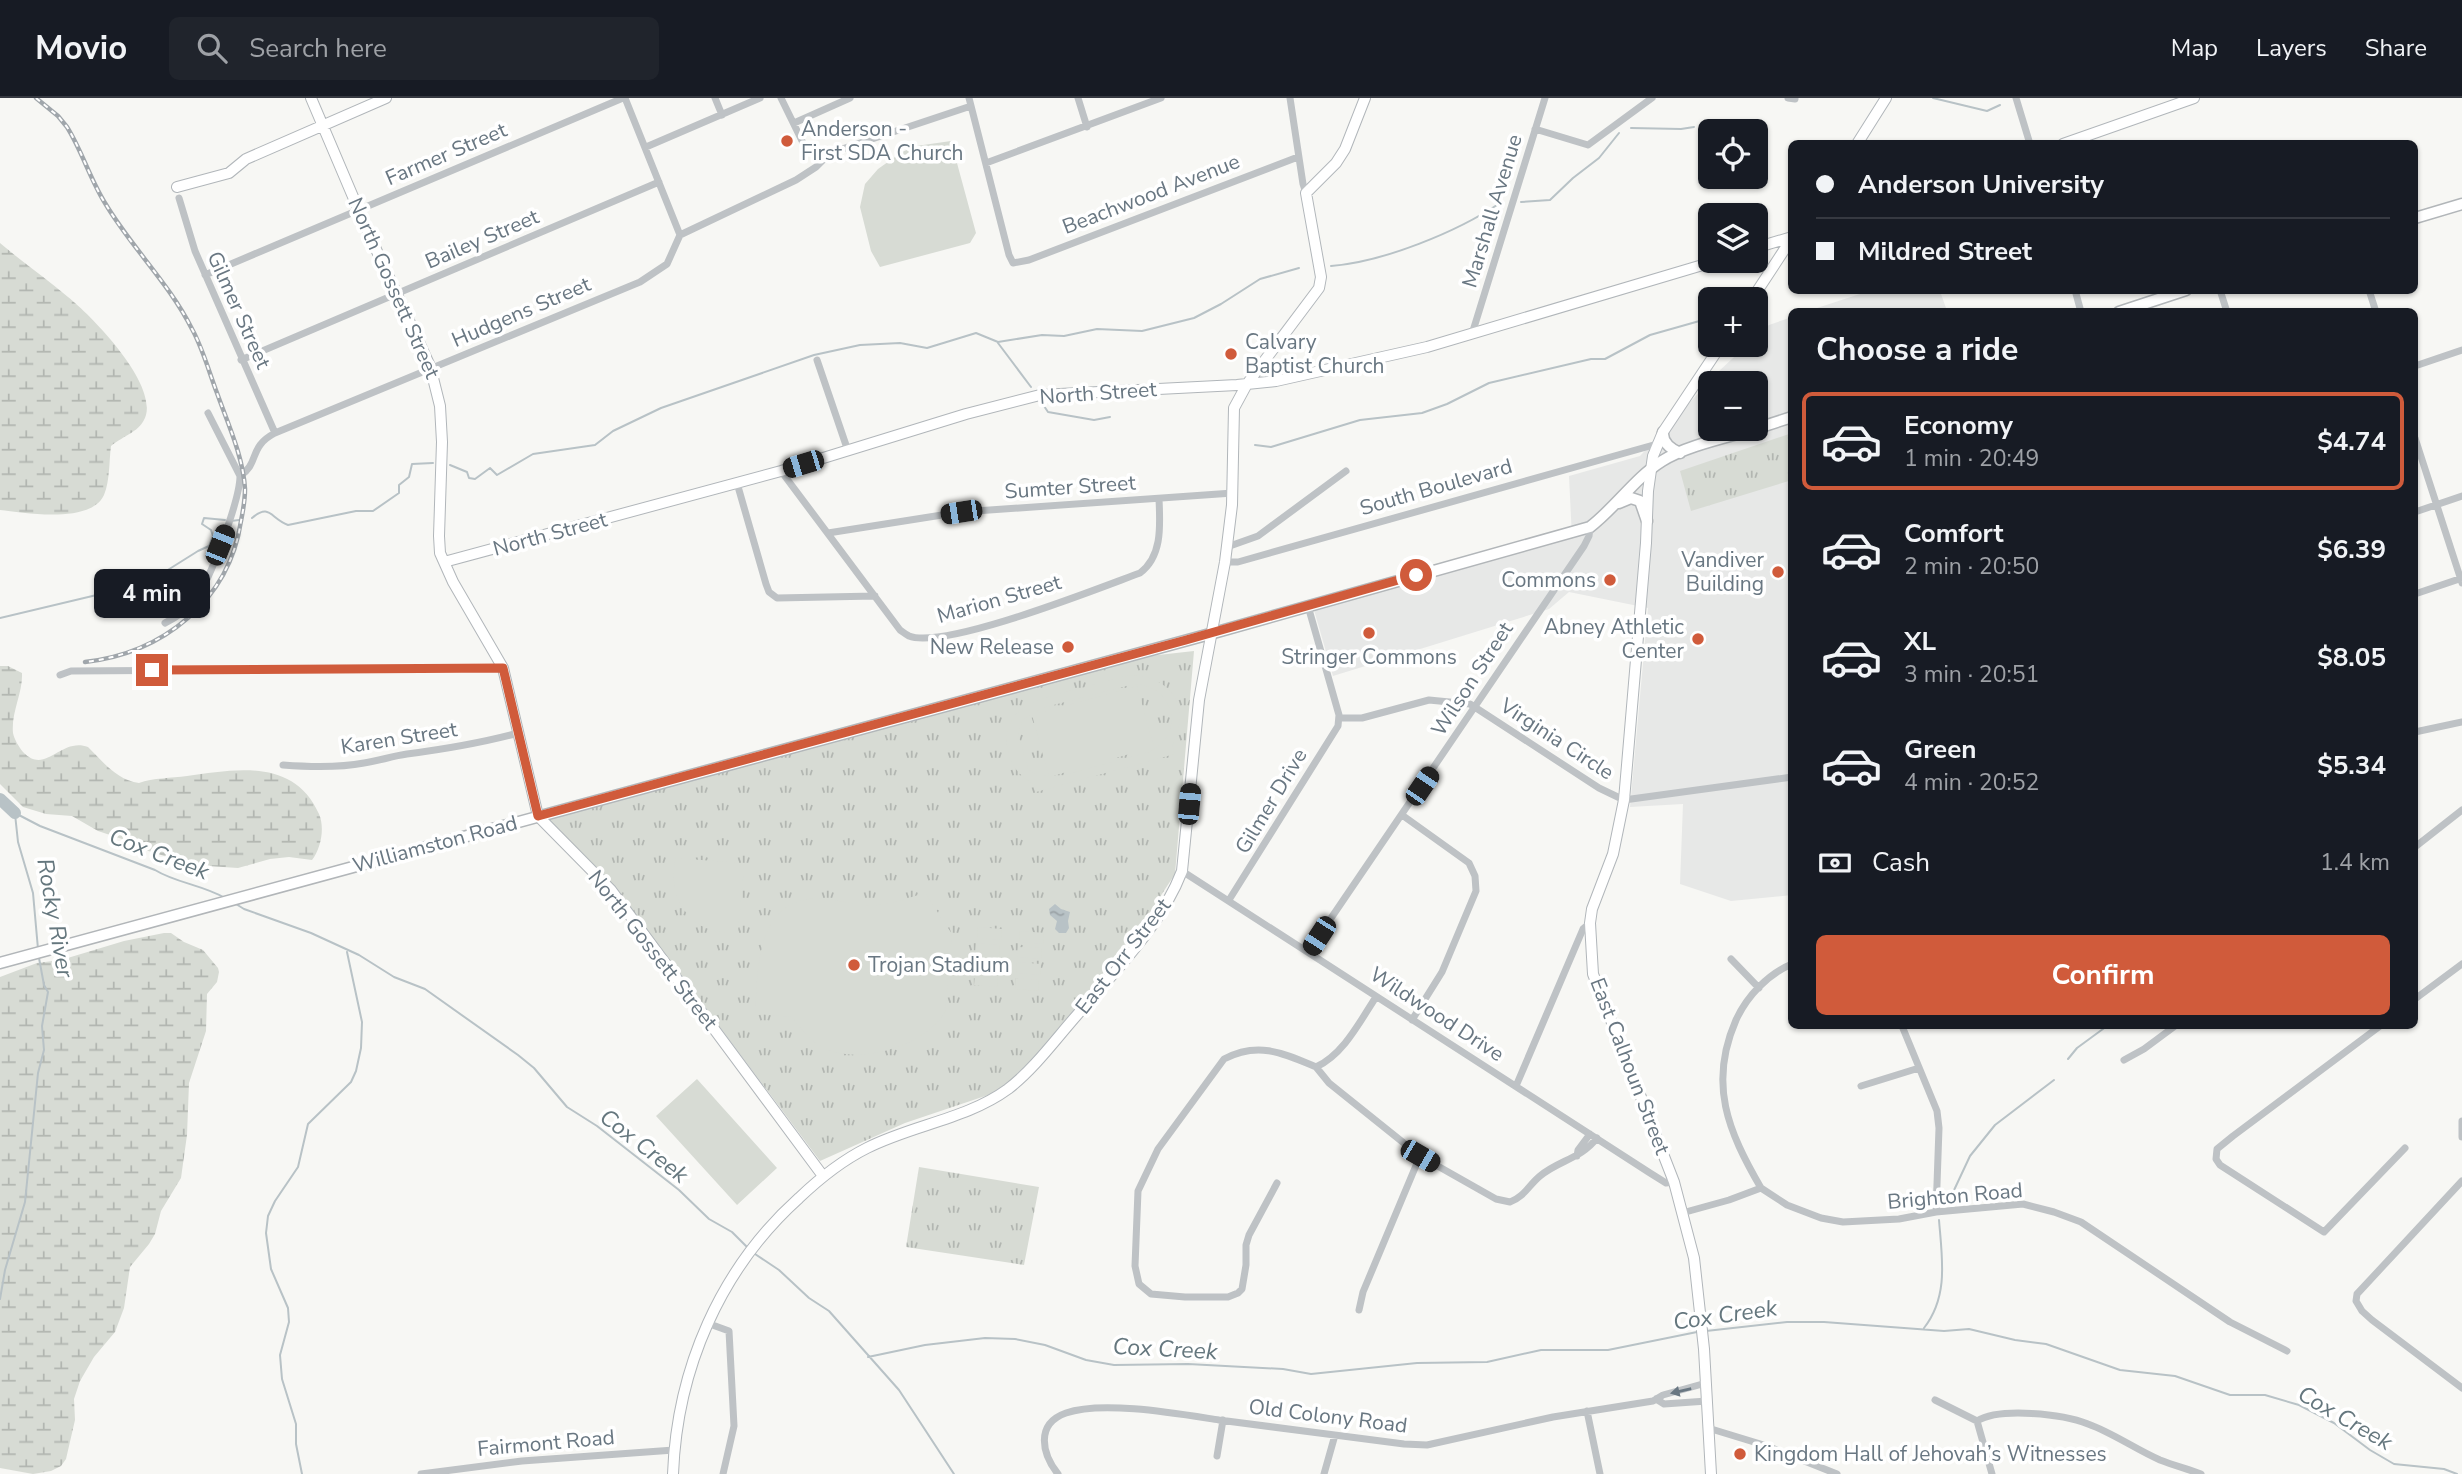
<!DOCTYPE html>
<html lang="en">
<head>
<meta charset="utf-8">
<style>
	body { margin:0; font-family:"Nunito Sans",sans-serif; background:#20242c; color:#f1f3f6; height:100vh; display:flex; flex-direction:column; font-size:26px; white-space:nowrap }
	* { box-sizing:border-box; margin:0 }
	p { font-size:23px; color:#9ea1a6 }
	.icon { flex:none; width:38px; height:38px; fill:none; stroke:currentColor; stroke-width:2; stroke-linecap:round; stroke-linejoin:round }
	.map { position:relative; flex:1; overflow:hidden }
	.side { position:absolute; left:1788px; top:210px; width:630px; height:721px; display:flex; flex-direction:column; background:#171b24; border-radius:10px; box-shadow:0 2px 5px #0004 }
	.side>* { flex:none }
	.hud { position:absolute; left:1788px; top:42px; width:630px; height:154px; border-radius:10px; box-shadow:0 2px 5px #0004; display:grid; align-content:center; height:154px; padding:0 28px; background:#171b24 }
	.controls { position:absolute; left:1698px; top:21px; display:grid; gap:14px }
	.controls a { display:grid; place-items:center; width:70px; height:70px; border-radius:10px; background:#171b24; box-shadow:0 2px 5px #0004; font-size:35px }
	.end { position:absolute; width:32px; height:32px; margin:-16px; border:9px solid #d05b3b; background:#fff; box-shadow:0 0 0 4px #fff }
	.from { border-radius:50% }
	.bubble { position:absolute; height:49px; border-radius:10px; background:#171b24; box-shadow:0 2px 5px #0004; font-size:23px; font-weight:700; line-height:49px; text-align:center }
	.car { position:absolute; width:21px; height:42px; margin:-21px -10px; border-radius:9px; box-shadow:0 0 5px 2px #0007; background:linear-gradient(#222 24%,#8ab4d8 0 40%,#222 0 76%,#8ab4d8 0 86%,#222 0) }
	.hud b { display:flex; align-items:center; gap:24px; height:66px; font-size:26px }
	.hud b+b { border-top:2px solid #363941 }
	.hud i { width:18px; height:18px; background:#f1f3f6 }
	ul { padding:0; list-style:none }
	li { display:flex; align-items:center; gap:21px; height:98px; margin:0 14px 10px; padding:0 14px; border:4px solid transparent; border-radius:10px }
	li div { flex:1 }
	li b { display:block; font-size:26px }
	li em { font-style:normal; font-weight:700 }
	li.selected { border-color:#d05b3b }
	li>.icon { width:63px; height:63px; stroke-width:1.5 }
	h2 { padding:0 28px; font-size:32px; line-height:84px }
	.pay { display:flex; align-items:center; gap:18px; height:77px; padding:0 28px; font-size:26px }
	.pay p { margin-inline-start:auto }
	.primary-button { display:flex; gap:14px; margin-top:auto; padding:14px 28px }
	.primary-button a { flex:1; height:80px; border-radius:10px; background:#d05b3b; color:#fff; font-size:28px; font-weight:700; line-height:80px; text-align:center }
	header { display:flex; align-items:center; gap:42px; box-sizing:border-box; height:98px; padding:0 35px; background:#171b24; border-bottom:2px solid #363941 }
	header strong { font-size:33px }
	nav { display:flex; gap:38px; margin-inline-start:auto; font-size:24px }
	.search { width:490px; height:63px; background:#20242c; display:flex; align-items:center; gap:18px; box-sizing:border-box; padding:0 24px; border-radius:10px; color:#9ea1a6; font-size:26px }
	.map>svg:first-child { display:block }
	.built { fill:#e7e8e7; fill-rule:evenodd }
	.wetland { fill:url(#wetland-marsh) }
	.park { fill:url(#park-tufts) }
	.garden { fill:#d7dbd4; fill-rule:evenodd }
	.water { fill:url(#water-ripples) }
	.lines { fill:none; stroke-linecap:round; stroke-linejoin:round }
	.stream { stroke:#b8c2c6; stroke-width:2 }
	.river { stroke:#b8c2c6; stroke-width:12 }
	.secondary-casing { stroke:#b1b6ba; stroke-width:12 }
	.primary-casing { stroke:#b2b6b9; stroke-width:13 }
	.street { stroke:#bec2c5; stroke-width:7 }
	.secondary { stroke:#fff; stroke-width:10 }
	.primary { stroke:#fff; stroke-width:10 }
	.rail-casing { stroke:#a0a6ab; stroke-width:4.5 }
	.rail { stroke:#fff; stroke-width:2; stroke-dasharray:5; stroke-linecap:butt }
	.oneway { fill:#697782 }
	.route { stroke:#d05b3b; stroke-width:9 }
	.poi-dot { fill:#d05b3b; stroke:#fff; stroke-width:2.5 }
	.labels { text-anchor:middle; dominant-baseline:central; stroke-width:7; stroke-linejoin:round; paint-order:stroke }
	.poi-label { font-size:21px; fill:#697782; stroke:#fff; text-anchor:start }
	.street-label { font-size:21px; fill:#697782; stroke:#fff }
	.water-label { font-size:23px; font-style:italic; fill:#65777e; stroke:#fff }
</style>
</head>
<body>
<header>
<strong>Movio</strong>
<div class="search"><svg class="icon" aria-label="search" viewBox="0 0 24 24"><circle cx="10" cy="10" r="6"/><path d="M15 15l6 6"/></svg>Search here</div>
<nav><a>Map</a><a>Layers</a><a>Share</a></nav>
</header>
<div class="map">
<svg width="2462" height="1376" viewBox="0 0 2462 1376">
	<defs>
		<pattern id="wetland-marsh" width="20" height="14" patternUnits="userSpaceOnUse" patternTransform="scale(1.75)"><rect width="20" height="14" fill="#d7dbd4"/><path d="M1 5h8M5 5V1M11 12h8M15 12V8" fill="none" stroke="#b2b6b1"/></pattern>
		<pattern id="park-tufts" width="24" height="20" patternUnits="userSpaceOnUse" patternTransform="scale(1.75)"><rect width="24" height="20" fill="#d7dbd4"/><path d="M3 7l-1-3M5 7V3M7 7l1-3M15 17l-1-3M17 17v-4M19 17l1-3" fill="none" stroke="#b2b6b1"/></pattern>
		<pattern id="water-ripples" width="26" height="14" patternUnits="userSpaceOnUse" patternTransform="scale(1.75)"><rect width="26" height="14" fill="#b8c2c6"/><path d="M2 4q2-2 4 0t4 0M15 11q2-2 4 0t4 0" fill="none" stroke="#9aa2a6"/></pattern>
	</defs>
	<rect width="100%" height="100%" fill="#f7f7f4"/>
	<path class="built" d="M1872,192L1940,193L1947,213H1808Z
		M1792,219V797L1731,803L1680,786L1683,706L1630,709L1648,510L1569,494L1549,511L1333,578L1314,512L1572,440L1569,378L1640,358L1718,274L1747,247H1755V239L1769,227ZM1710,285H1755V331H1710Z"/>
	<path class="wetland" d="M0,145C22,164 46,180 68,199C93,219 155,283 146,317C141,334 124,337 111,348C109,363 110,383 104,397C91,426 25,415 0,412Z
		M0,568H8L22,575C23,595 11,614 13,635C14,641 19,649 23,654C46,678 60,639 88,649C103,664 117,682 139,685C153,680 171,680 187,678C236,671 294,660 319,716C325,730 321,750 312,762L289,759L270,761L238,770L193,767L142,751L131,744L98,733L72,718L46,716L23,709L0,686Z
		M164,835H171L184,844L203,852L218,870L219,874L217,884L207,896L206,933L189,985L187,1037L181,1080L161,1113L155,1136L149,1146L130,1169L124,1210L115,1234L94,1259L80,1283L74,1301L75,1322L66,1361L61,1368L51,1373L33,1376L0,1370V879L37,865L61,862L124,843Z"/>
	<path class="park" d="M1792,335V382L1691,413L1680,373Z
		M1194,553L1175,776L1139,831L1042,951L1000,993L905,1025L820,1063L618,793L538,718L1113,562Z
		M919,1069L1039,1089L1024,1167L906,1149Z"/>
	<path class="garden" d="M951,43L976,135L970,145L880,169L871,153L860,109L865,86L878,71L902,54L916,48Z
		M1133,577C1174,580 1191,612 1172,648L1175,656L1036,694L1034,686C1020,679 1011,668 1008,653C998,606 1048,599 1081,590C1098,586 1116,579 1133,577ZM1134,586C1175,587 1186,637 1149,654L1057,679L1036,677L1028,671L1018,635L1023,622L1042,610Z
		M1137,588L1154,649L1049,679L1032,617Z
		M676,760L740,765L744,770L738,833C694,842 665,800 676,760Z
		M925,795L952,836L945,914C926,947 863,966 828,952C812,945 802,932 792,919L755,916C758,875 755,808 809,801C831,798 855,809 878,807C894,806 910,799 925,795Z
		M978,829L1002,831L1001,842L977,840Z
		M1020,833L1044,835L1043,846L1019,844Z
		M976,845L1000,847L999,858L975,856Z
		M1018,849L1042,850L1041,861L1017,859Z
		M975,861L999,863L998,874L974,872Z
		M1017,864L1041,866L1040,877L1016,875Z
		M975,876L998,878L997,889L974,887Z
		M1016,880L1039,882L1038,893L1015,891Z
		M697,981L777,1070L737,1107L656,1018Z"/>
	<path class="water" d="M1055,806L1061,811L1070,814L1068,823L1069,830L1066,835H1059L1055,831L1057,823L1050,817L1049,811Z"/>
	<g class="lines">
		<path class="stream" d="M1933,0L1987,13L2000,7
			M1631,30L1681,31L1694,29
			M1521,104L1550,102L1573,80L1599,60L1619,35
			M1331,168C1383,164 1457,134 1500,105
			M998,245L1031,289
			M1042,305L1048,314L1094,322L1110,319
			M1255,347L1271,349L1360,322L1422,315L1447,306L1489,285L1591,261H1605L1650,237L1710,220
			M450,367L467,374L469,380L475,381L490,370L497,377L533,356L595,347L613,333L661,310L814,257L860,247L900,245L927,250L976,235L998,244L1042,237L1064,238L1097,231L1142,233L1194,220L1221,206L1260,181L1299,170
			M252,420C270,405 270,420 288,427L356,413H373L399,395V387L409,379L412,366L433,365
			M231,423L239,422
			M0,520L147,485L198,453L209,448L213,438L211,432L202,426L204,420L225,422
			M15,715L40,728L155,772C176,785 203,787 225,800
			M15,716L18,744L33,795L38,851
			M236,806L244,811L311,835L359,857L394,879L425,891L518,957L534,970L567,1009L597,1028L679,1092L709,1121L732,1134L748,1150
			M2068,961L2077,950L2107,928
			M1948,1105L1970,1058L1995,1027L2054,982
			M755,1156L779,1172L809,1200L829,1213L899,1292L954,1376
			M0,1201L5,1172L25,1104L38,975L44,952L42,928L48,894L44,887L39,860
			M1924,1230C1949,1198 1942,1160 1939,1122
			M1706,1233L1787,1224H1824L1944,1233L1969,1231L2015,1242L2046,1246L2120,1272L2175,1278L2230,1297H2265L2299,1307L2334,1325L2370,1352L2394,1366L2444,1371L2457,1376
			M868,1259L925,1247L985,1240L1015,1241L1045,1247L1086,1262L1114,1267L1188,1266L1283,1271L1311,1276L1417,1265L1487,1264L1541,1252H1608L1697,1234
			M302,1376L296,1346V1326L282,1281L280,1257L289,1224L288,1210L271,1171L266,1135L268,1118L275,1103L298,1069L308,1026L351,984L356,973L361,950L362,924L347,854"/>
		<path class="river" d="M0,701L15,715"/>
		<g class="secondary-casing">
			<path id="secondary" d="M311,0L368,134L430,268L440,308L442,344L439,438L440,455L453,484L503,570L538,718L611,792L823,1078
				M1857,46L1886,0
				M2063,46L2194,0
				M177,89L229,75L246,61L386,0
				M1755,150L1792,139
				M1752,201L1792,140
				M444,464L781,373L966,316L1040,297L1237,287L1276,283L1427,249L1716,163
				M673,1376C677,1271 720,1171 799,1100C820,1080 841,1063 867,1050C912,1027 967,1021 1008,991C1034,971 1055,942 1077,917C1115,873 1161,828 1182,773L1199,602L1225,464L1232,407L1234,310L1247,286L1319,190L1321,179L1306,95L1336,65L1345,51L1365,0
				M1711,1376L1704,1251L1694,1160L1674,1084L1593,876L1590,825L1592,811L1613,756L1624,702L1646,445L1648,393L1653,358L1663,334L1721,247"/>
		</g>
		<g class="primary-casing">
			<path id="primary" d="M2415,120L2462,106
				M2119,214L2186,192
				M1755,331L1792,319
				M1663,334C1662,345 1671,351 1680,355
				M1619,405L1631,400L1640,403L1647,423
				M0,865L1210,536L1590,429C1616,409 1635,380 1662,363C1685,348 1728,339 1755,331"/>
		</g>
		<path class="street" d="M715,0L722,17
			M781,0L806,51L816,55L833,54L971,8
			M969,0L1009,157L1013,165L1029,162L1298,59
			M1078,0L1087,29
			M1290,0L1303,86L1306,95
			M1788,0L1795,1
			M2016,0L2030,46
			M794,25L850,0
			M1535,31L1588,47L1652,0
			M646,49L760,0
			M986,65L1161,0
			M179,100L195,153L275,335
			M680,137L796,82L816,69L831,54
			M205,177L623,0
			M2075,192L2081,214
			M2220,192L2227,214
			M2369,192L2376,214
			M1472,236L1545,0
			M241,262L659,84
			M817,262L848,353
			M2415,268L2462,252
			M2415,340L2462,485
			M781,373L900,532C903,534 905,536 909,538C944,552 1099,490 1140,475C1163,458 1160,426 1159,401
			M240,378C260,365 248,349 275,335L640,184L667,166L680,137L625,0
			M737,385L766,486L769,494L777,500L875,498
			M2415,414L2462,398
			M828,435L961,414L1233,395
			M1227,449L1258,438L1346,373
			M1225,464H1238L1657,346
			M2415,496L2462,480
			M165,525C177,519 187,513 195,502C210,483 240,401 240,378L208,315
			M60,577L71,573L503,570
			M1339,620H1362L1429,602L1470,606L1599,690L1624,702L1792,679
			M2415,634L2462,624
			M283,667C310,669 338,670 364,665C379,663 392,658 407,656C445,651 481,645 518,635
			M1402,717L1469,765L1475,778L1476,793L1442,874L1412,922
			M2415,749L2462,712
			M1182,773L1650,1075L1666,1085L1674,1084
			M1229,802L1338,628L1339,617L1308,508
			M1308,854L1584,448L1589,438L1590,429
			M1731,861L1759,890
			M2415,901L2462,866
			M1902,928L1937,1013L1939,1030L1936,1114
			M2380,928L2233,1038L2217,1051L2216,1061L2220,1067L2324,1134L2405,1050
			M2124,962L2144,951L2175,928
			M1316,969L1329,985L1420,1058L1496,1101L1510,1104C1524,1099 1529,1087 1540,1078C1559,1062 1581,1061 1597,1040
			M1516,988L1583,831L1590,825
			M1861,988L1919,970
			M2462,1023V1039
			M1577,1058L1578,1052L1590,1036
			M2462,1083L2357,1196L2356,1203L2362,1213L2372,1222L2462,1290
			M1277,1085L1249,1137L1246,1147V1167L1242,1191L1238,1195L1228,1199H1185L1151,1196L1139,1186L1135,1168L1138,1093L1158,1051L1224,961C1258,943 1283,955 1316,969C1344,956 1360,923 1376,899
			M1761,1090C1728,1033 1708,986 1736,922C1747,898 1768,876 1792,866
			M1682,1115L1729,1102L1761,1090L1787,1107L1821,1120L1843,1124L1899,1121L1936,1114L2023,1106L2054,1114L2081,1124L2230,1224L2287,1253
			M1359,1212L1363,1194L1420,1058
			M707,1225L729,1233L734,1328L723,1376
			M1656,1301L1664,1306L1707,1303
			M1935,1302L1977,1323L1992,1376
			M1587,1313L1600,1376
			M1977,1323C2000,1309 2063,1316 2088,1326C2113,1335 2135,1351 2160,1362C2173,1367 2187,1371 2201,1376
			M1708,1330L1767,1348L1837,1376
			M1217,1358L1223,1322
			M421,1376L522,1363L674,1352
			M1058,1376C1042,1356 1035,1326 1066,1315C1102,1302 1180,1316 1219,1322C1281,1330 1342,1338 1404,1346L1427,1347L1553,1319L1653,1303L1663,1297L1706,1285
			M1324,1376L1335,1337"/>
		<use href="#secondary" class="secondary"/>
		<use href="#primary" class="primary"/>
		<g class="rail-casing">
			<path id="rail" d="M36,0L58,18L67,29C82,53 90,81 105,105C131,149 169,185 192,231C203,251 209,274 217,295C228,326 243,358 245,391C245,402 243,413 241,423C229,503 163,555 85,564"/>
		</g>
		<use href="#rail" class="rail"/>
	</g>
	<defs><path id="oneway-solid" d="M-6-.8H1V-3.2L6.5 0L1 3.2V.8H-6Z" transform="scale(1.75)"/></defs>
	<use class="oneway" href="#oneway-solid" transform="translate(1681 1293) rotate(167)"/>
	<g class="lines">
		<path class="route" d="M152,572L503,570L538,718L1186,542L1416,477"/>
	</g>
	<g class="poi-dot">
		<circle cx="787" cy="43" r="7"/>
		<circle cx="1231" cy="256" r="7"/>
		<circle cx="1778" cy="474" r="7"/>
		<circle cx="1610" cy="482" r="7"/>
		<circle cx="1369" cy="535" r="7"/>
		<circle cx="1698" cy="541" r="7"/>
		<circle cx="1068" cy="549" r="7"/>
		<circle cx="854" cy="867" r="7"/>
		<circle cx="1740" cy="1356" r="7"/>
	</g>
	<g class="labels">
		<g class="poi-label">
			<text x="801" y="31">Anderson -<tspan x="801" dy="24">First SDA Church</tspan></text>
			<text x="1245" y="244">Calvary<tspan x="1245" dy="24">Baptist Church</tspan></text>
			<text x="1764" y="462" text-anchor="end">Vandiver<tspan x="1764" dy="24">Building</tspan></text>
			<text x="1596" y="482" text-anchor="end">Commons</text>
			<text x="1684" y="529" text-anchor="end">Abney Athletic<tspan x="1684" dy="24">Center</tspan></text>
			<text x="1054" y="549" text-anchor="end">New Release</text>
			<text x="1369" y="559" text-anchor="middle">Stringer Commons</text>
			<text x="868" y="867">Trojan Stadium</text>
			<text x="1754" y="1356">Kingdom Hall of Jehovah’s Witnesses</text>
		</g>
		<g class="street-label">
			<text transform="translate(446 56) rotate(-23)">Farmer Street</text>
			<text transform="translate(1151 96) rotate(-21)">Beachwood Avenue</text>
			<text transform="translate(1492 113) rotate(-73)">Marshall Avenue</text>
			<text transform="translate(482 141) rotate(-23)">Bailey Street</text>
			<text transform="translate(394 190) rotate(66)">North Gossett Street</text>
			<text transform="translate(239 212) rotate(66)">Gilmer Street</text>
			<text transform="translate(521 214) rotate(-23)">Hudgens Street</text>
			<text transform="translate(1098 295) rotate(-4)">North Street</text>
			<text transform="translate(1070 389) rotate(-4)">Sumter Street</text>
			<text transform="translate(1436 389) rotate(-16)">South Boulevard</text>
			<text transform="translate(550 436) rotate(-15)">North Street</text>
			<text transform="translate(999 501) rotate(-16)">Marion Street</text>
			<text transform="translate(1472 581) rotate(-57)">Wilson Street</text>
			<text transform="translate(399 640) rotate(-9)">Karen Street</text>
			<text transform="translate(1557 641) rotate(33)">Virginia Circle</text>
			<text transform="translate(1271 703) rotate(-59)">Gilmer Drive</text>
			<text transform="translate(435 746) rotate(-15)">Williamston Road</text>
			<text transform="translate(653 852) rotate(52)">North Gossett Street</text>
			<text transform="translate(1123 858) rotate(-52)">East Orr Street</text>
			<text transform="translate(1437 916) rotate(33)">Wildwood Drive</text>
			<text transform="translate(1630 968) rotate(69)">East Calhoun Street</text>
			<text transform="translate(1955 1098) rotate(-5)">Brighton Road</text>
			<text transform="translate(1328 1318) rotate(7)">Old Colony Road</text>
			<text transform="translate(546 1345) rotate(-5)">Fairmont Road</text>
		</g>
		<g class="water-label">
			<text transform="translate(159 756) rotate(21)">Cox Creek</text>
			<text transform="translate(55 820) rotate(80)">Rocky River</text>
			<text transform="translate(644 1048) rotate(38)">Cox Creek</text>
			<text transform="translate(1725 1217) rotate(-8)">Cox Creek</text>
			<text transform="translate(1165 1251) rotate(3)">Cox Creek</text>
			<text transform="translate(2345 1320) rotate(30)">Cox Creek</text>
		</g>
	</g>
</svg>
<div class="controls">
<a><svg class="icon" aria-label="locate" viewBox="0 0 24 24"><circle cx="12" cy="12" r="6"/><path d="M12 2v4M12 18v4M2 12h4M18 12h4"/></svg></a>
<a><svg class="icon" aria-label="layers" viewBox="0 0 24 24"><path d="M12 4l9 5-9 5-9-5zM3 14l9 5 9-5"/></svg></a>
<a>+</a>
<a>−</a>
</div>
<i class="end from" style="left:1416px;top:477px"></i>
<i class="end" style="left:152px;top:572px"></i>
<div class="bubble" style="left:94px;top:471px;width:116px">4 min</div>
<i class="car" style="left:803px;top:366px;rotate:253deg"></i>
<i class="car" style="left:961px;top:414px;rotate:261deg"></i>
<i class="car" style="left:220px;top:447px;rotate:22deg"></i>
<i class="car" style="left:1422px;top:688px;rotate:34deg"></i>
<i class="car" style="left:1189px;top:706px;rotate:5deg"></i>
<i class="car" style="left:1319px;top:838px;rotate:213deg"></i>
<i class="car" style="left:1420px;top:1058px;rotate:120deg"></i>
<div class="hud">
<b><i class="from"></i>Anderson University</b>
<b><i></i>Mildred Street</b>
</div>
<section class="side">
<h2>Choose a ride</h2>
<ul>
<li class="selected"><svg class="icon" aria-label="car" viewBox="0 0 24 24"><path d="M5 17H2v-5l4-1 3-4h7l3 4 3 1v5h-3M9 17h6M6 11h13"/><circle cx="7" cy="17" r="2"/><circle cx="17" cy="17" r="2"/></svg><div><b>Economy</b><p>1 min · 20:49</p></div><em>$4.74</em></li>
<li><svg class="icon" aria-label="car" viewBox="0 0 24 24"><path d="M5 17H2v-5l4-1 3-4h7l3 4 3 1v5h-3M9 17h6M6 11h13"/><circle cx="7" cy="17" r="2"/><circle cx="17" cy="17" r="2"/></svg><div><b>Comfort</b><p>2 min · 20:50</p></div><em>$6.39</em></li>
<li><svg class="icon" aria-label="car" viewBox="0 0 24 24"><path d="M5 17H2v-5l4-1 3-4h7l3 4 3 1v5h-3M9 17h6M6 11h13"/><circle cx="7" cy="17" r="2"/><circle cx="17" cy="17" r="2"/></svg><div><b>XL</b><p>3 min · 20:51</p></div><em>$8.05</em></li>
<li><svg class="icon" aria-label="car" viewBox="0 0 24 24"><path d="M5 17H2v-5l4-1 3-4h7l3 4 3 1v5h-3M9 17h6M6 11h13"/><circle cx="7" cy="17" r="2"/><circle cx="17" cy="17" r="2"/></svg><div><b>Green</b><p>4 min · 20:52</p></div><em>$5.34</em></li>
</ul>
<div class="pay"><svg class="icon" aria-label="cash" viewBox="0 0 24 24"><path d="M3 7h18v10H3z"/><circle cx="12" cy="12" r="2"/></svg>Cash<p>1.4 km</p></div>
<div class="primary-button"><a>Confirm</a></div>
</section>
</div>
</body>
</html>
